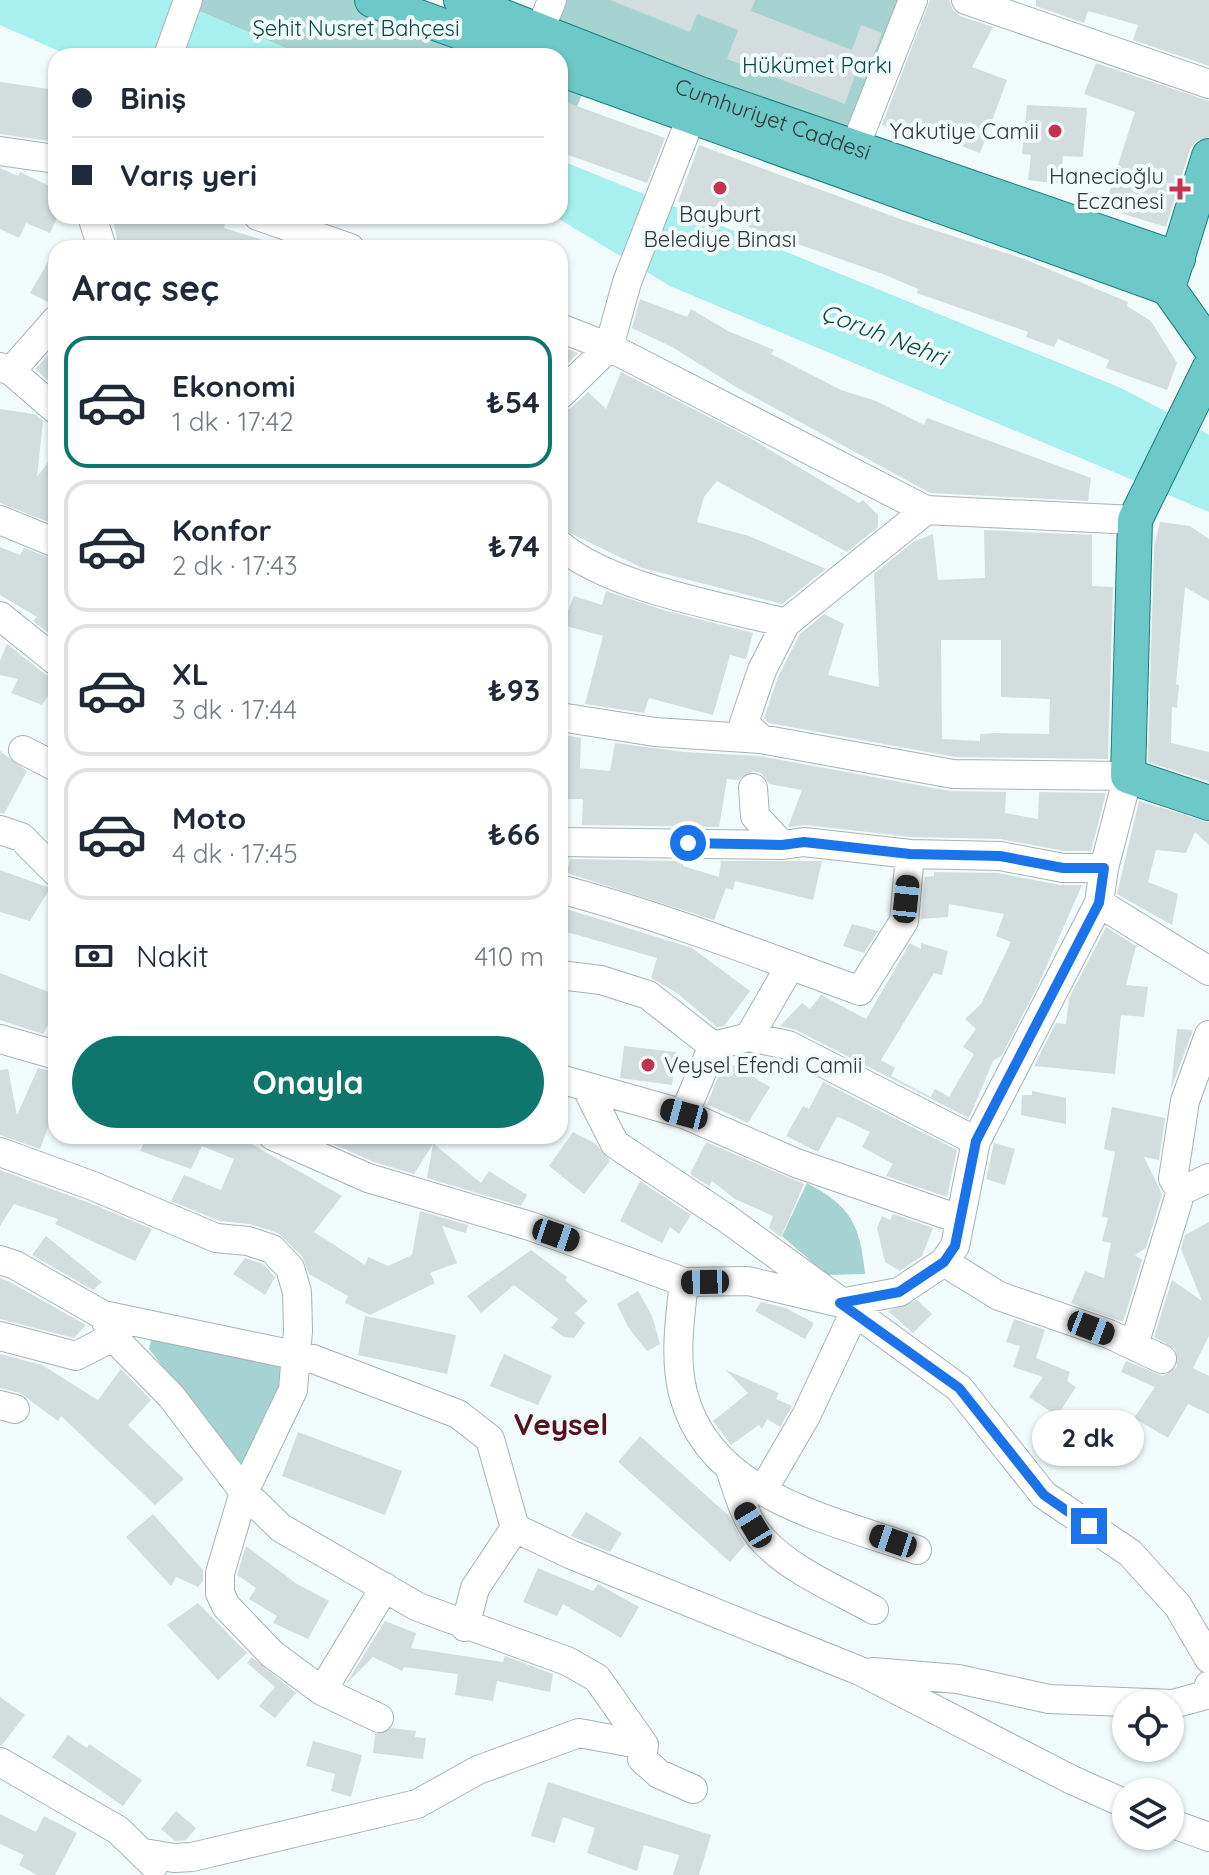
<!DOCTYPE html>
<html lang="tr">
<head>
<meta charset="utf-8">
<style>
	body { margin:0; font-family:Quicksand,sans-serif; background:#f6f6f7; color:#1f2937; height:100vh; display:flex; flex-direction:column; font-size:30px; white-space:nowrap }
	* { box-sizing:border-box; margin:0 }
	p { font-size:26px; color:#747a83 }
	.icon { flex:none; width:44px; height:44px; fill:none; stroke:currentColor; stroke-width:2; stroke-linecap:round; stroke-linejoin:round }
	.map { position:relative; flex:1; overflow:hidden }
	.sheet { position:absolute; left:48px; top:240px; width:520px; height:904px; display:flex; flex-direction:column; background:#fff; border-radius:24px; box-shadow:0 2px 6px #0004 }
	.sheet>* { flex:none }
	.banner { position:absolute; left:48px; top:48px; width:520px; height:176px; border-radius:24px; box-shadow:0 2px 6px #0004; display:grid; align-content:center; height:176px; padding:0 24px; background:#fff }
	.controls { position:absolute; left:1112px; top:1690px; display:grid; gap:16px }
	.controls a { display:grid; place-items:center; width:72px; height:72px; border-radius:50%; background:#fff; box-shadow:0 2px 6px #0004; font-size:40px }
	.end { position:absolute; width:36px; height:36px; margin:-18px; border:10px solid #1a73e8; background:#fff; box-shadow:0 0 0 4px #fff }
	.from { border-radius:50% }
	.bubble { position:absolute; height:56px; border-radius:28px; background:#fff; box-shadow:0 2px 6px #0004; font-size:26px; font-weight:700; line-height:56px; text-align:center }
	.car { position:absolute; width:24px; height:48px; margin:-24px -12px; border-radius:10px; box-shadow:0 0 6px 2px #0007; background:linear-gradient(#222 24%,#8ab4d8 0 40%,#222 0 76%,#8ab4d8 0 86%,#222 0) }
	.banner b { display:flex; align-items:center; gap:28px; height:76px; font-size:30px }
	.banner b+b { border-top:2px solid #e0e1e3 }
	.banner i { width:20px; height:20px; background:#1f2937 }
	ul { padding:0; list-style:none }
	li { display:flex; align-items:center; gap:24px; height:132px; margin:0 16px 12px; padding:0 8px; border:4px solid #e0e1e3; border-radius:24px }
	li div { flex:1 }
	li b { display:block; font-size:30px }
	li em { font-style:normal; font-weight:700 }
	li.on { border-color:#0f766e }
	li>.icon { width:72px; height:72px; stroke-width:1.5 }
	h2 { padding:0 24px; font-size:36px; line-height:96px }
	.pay { display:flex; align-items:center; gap:20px; height:88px; padding:0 24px; font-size:30px }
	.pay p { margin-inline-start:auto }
	.button { display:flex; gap:16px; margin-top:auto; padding:16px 24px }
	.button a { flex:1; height:92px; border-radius:48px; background:#0f766e; color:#fff; font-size:32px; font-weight:700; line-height:92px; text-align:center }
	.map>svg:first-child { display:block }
	.green { fill:#a4d3d2 }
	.water { fill:#a8efef }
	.building { fill:#d3dddd; fill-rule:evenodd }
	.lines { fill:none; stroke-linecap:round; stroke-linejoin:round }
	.minor-casing { stroke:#a9b2b2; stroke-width:30 }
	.major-casing { stroke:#197d7e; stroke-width:36 }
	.minor { stroke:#fff; stroke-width:28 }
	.major { stroke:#6dc8c8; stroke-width:34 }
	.route { stroke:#1a73e8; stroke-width:10 }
	.poi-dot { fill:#c3334d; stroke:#f1fbfb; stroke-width:3 }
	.labels { text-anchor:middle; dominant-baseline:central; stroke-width:8; stroke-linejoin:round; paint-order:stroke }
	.park-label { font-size:22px; fill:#07494a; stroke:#f1fbfb }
	.street-label { font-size:22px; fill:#323636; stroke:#f1fbfb }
	.poi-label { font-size:22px; fill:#323636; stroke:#f1fbfb; text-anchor:end }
	.water-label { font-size:24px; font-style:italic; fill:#064949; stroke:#f1fbfb }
	.district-label { font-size:30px; font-weight:bold; fill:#56111e; stroke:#f1fbfb }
</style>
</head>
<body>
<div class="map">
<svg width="1209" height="1875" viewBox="0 0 1209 1875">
	<rect width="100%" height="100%" fill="#f1fbfb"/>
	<path class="green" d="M188,0H371L524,56H304L187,6Z
		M552,0H913L856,148L540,30Z
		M560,69L589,79L560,145Z
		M807,1183C852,1207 860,1225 865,1274L827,1275L782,1236Z
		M162,1339L281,1366L289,1371L245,1465L239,1462L149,1349L151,1340Z"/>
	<path class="water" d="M0,0H173L304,56H70L0,25Z
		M560,160L1121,388L1199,429L1209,435V512L670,286L554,216H560Z"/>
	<path class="building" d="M610,0H755L751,11L852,50L861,25L882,33L864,79L855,75L845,104L727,59L738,30L697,14L690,32Z
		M930,0H949L953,10L960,16L993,27L972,67L1007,80L980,153L918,130L916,137L882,125Z
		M1036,0H1209V66L1133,40L1138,25L1088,11L1084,23L1036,6Z
		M1096,63L1209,101V137L1196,141L1190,149L1166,227L1104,208L1135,112L1084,94Z
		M0,82L56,90V142L0,134Z
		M560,100L665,138L647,183L560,152Z
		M1027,105L1087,108L1083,157L1063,156L1060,184L1028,180L1031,155L1022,154Z
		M699,145L903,220L1024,259L1128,302L1127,306L1151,321L1177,363L1167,390L1106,368L1109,360L1058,339L1054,347L1026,337L1028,332L917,293L918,289L883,274L678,202Z
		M0,168L18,176L20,172L56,189V220L50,233L26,223L19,238L0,229Z
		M112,216H202L225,223L224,228L276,244L275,248H119Z
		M56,248V303L52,304L30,293Z
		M640,299L687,317L691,309L728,331L774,350L771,354L841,390L876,401L924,425L927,418L1091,478L1088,501L930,493L736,387L672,347L632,328Z
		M56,346V388L35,369Z
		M560,346L578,353L560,371Z
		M621,372L750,438L859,503L863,500L878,515V527L847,552L717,481L704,497L697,522L749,536L826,569L782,604L642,568L560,528V412L571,408L588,392L606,409Z
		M0,409L34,414L43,421L37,477L56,452V525L0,503Z
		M1160,522L1190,526L1209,539V601L1185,587L1176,684L1179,685L1177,708L1172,707L1171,743L1209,752V782L1148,762L1154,547Z
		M984,530L1092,535V586L1113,587L1108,759L955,757L769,723L764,718L778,677L800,634L824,614L844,624L828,675L879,687L874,574L913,542L933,534L938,580L985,578ZM941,640H1001V697L1050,699L1049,734L997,733L980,734V741L942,739Z
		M0,547L20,555L24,548L56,560V639L33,621L37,617L0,595Z
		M606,591L663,610L753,633L746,659L730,655L713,715L649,698L644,713L585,704L603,636L562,625L574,596L602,605Z
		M7,644L45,674L56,678V684L42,705L11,693L18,679L0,675V661Z
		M560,734L581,738L580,768L610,771L615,743L684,752L759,756L950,791L1006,792L1005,813L1038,819L1039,792L1106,793L1091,851H1065L1000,839L911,837L806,825L788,827L802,790L769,784L761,773L753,771L738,780L727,779L719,827L582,825L583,799H560Z
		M0,751L27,771L4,814L0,813Z
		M1139,801L1209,822V845L1195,832L1186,853L1156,850L1148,882L1178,894L1172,925L1117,894Z
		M570,859L684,861L683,866L719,877L721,861H822L813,900L735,881L733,890L726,888L714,920L567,873Z
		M0,870L50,888L30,921L0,912Z
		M934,872L998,873L1060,885H1082L1040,981L1002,1055L993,1061L969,1118L796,1030L780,1026L802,1003L810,1009L821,995L866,1019L910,943L921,949V943L948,951L942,975L934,973L881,1060L895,1068L891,1076L931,1097L935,1089L949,1097L974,1054L963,1047L976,1029L965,1019L981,1004L1011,942L996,936L1004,914L949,904L948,917L921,919L925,877L934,876Z
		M560,907L692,948L750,991L724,1026L717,1027L677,993L651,978L657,958L560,930Z
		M852,924L878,931L864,953L843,946Z
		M1106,927L1136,946L1126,985L1148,987L1144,1017L1121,1015L1115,1074L1034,1066L1056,1023L1066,1024L1069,998Z
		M0,973L56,995V1011L43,1034L0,1020Z
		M1177,1029L1193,1030L1171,1089Z
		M624,1046L676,1052L672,1085L620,1078Z
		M725,1060L770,1087L748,1123L707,1104Z
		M38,1068L56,1072V1119L52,1117L40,1149L0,1135V1070L8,1069L17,1115Z
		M823,1082L957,1150L947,1197L886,1176L893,1164L862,1147L870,1132L841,1118L837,1117L818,1152L786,1136L803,1106L809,1109Z
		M1032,1091L1066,1098V1124L1021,1115L1022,1095H1032Z
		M1112,1107L1165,1118L1159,1160L1144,1157L1162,1194L1146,1248L1135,1255L1142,1260L1123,1322L1071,1303L1085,1271L1104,1278L1111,1243L1102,1241L1108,1218L1102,1216L1115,1152L1104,1149Z
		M573,1132L596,1144L610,1161L584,1194L549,1166Z
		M147,1136H238L342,1196L314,1232L365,1265L368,1257L388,1266L412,1255L420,1211L468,1225L466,1233L442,1226L457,1263L430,1273L435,1283L370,1315L345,1303L348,1296L309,1274L302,1256L278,1233L250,1224L220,1221L171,1201L184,1175L221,1190L234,1159L202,1146L191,1169L140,1151Z
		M315,1136H421L434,1144L481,1183L489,1171L527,1195L521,1206L427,1178L433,1144L414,1174L374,1162Z
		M706,1142L804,1184L781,1237L769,1228L773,1216L735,1199L712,1181L709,1186L690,1174Z
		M994,1143L1015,1149L1005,1185L986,1179Z
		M0,1170L87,1202L152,1229L135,1261L55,1224L58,1219L14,1204L0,1226Z
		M640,1181L691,1215L679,1234L670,1227L662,1243L620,1221Z
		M893,1214L933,1228L922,1256L900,1271L885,1262L877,1228L882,1216L890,1220Z
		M1209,1222V1336L1193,1368L1209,1376V1414L1188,1404L1168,1438L1134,1418L1155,1387L1121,1372L1126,1361L1163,1376L1177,1367L1175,1349L1154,1337L1172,1280L1202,1301L1181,1249L1185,1235Z
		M46,1236L102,1282L93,1290L32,1255Z
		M531,1250L567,1277L565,1280L588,1301L575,1313L585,1323L574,1338L564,1337L551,1328L558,1319L514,1285L481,1313L467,1296Z
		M245,1258L263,1264L275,1277L265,1295L233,1274Z
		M0,1278L8,1281L86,1325L74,1338L0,1319Z
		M638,1291L652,1316L660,1344L647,1351L628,1327L617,1304Z
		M917,1300L932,1314L913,1333L888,1311Z
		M761,1302L786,1308L814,1323L805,1339L755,1311Z
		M365,1316L456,1335L447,1374L358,1355Z
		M1014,1319L1045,1330L1036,1358L1070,1372L1067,1381L1076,1387L1057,1416L1029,1397L1043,1377L1013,1367L1020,1346L1006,1342Z
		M0,1354L42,1365L98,1400L121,1369L151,1400L128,1425L184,1479L155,1505L61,1416L58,1421L20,1393L0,1388Z
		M504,1354L552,1376L538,1405L490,1386Z
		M726,1370L779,1393L776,1399L792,1406L780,1427L767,1419L762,1429L759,1425L731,1445L713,1421L748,1393Z
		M298,1432L402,1471L385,1515L282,1476Z
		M640,1436L729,1516L745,1545L730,1562L618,1462Z
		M586,1512L622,1533L610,1552L571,1536Z
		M153,1514L203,1570V1581L198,1587L176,1577L171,1586L126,1537Z
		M246,1546L297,1584L329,1601L308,1639L273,1623L277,1616L249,1599L256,1588L237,1575Z
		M538,1568L593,1591L598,1584L639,1607L621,1638L563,1604L557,1616L523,1602Z
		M198,1603L247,1653L218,1680L167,1625Z
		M385,1621L416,1633L411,1648L503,1662L505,1656L553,1674L550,1692L497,1681L493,1701L455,1695L458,1674L404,1667L402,1671L373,1657L346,1684Z
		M252,1657L296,1693L275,1718L259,1706L275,1687L247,1663Z
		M0,1697L25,1715L2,1745H0Z
		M392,1728L416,1731L415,1737L426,1738L423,1759L373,1753L375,1734Z
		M68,1735L87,1748L89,1744L142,1780L123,1806L52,1757Z
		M313,1741L362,1755L351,1797L331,1791L335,1774L306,1766Z
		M548,1782L711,1835L699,1875H673L679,1855L644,1845L637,1871L587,1853L595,1828L563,1817L555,1843L531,1836Z
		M176,1811L196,1828L186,1840L175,1841L161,1829Z
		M0,1814L36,1832L44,1816L77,1833L55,1875H37L19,1865L24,1855L0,1844Z"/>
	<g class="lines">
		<g class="minor-casing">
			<path id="minor" d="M966,0L1209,84
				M540,30L552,0
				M168,56L188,0
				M0,151L56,159
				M847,167L913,0
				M92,216L102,248
				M258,216L350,248
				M560,328L609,347L926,510L1135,520
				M0,367L11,371L56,410
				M11,371L56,320
				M560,395L609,347L627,282L699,97
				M0,520L56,543
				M560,545C611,588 720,606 786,623
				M0,616L56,661
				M761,739L744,723L762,670L786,623L926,510
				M23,750L56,767
				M753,788L755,816L782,845
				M0,830L21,837L56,872
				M560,842L782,845L804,842L910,854L1000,856L1063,868H1104
				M560,889C662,916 761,955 860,991L904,921L910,854
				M1099,903L1209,971
				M560,975L601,980L648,995L713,1046L749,1037L788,1045L976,1141
				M749,1037L790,966
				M0,1039L56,1055
				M560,1079L684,1114L796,1163L959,1219
				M586,1087L615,1144L726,1218L959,1388L1044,1495L1130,1553L1178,1606L1209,1659
				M684,1114L713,1046
				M273,1136L368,1178L530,1226L684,1282L748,1281L840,1303L899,1292L944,1262L955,1246L976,1141L1099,903L1104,868L1128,776L953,774L761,739L655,732L560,717
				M0,1152L93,1186L216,1238L248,1241L272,1249L290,1268L297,1292L298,1331L293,1390L244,1492L220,1573V1593L226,1606L272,1654L322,1691L379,1718
				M1181,1191L1173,1179L1185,1101L1209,1035
				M0,1260L15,1265L103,1315L313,1359L458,1414L490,1439L515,1528L572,1555L860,1671L1072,1780L1126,1804
				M944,1262L999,1296L1109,1334L1162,1359
				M684,1282C680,1318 674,1357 683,1393C709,1496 829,1519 917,1550
				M103,1315L113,1337L171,1396L244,1492L281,1528L418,1607L567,1661L597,1678L644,1745L642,1759L659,1774L693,1789
				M0,1336L76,1356L113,1337
				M1134,1345L1181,1191L1209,1178
				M0,1405L15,1409
				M731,1472C739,1495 746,1522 763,1540C791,1571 839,1590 874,1610
				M763,1490L806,1416L855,1311
				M465,1627L475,1588L515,1528
				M873,1672L958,1679L1049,1699L1173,1704L1206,1695L1209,1685
				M322,1691L385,1587
				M0,1762L118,1830L154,1865
				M1170,1823L1209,1837
				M144,1853L174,1858L192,1857L417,1804L478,1770L579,1733L644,1745"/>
		</g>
		<g class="major-casing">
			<g id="major">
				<path d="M372,0L526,56"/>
				<path id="s1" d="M461,0L700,94L1178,259"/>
				<path d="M560,69L1168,288"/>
				<path d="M1209,156L1168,288L1209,346"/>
				<path d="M1209,369L1135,520L1128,776L1209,803"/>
			</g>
		</g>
		<use href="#minor" class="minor"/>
		<use href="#major" class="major"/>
	</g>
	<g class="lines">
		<path class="route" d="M688,843L782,845L804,842L910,854L1000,856L1063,868H1104L1099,903L976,1141L955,1246L944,1262L899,1292L840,1303L959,1388L1044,1495L1089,1526"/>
	</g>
	<g class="poi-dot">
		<circle cx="1055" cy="131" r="8"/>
		<circle cx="720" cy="188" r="8"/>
		<path d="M1176 177h8v8h8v8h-8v8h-8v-8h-8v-8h8z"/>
		<circle cx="648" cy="1065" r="8"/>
	</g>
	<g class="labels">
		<g class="park-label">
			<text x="356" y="28">Şehit Nusret Bahçesi</text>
			<text x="817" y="65">Hükümet Parkı</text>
		</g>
		<g class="street-label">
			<text stroke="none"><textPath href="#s1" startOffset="334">Cumhuriyet Caddesi</textPath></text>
		</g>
		<g class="poi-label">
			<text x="1039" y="131">Yakutiye Camii</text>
			<text x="1164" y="176">Hanecioğlu<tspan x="1164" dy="25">Eczanesi</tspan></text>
			<text x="720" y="214" text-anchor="middle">Bayburt<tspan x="720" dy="25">Belediye Binası</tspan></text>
			<text x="664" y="1065" text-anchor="start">Veysel Efendi Camii</text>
		</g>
		<g class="water-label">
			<text transform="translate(884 334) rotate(21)">Çoruh Nehri</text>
		</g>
		<g class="district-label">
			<text x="561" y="1424">Veysel</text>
		</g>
	</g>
</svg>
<div class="controls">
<a><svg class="icon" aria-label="locate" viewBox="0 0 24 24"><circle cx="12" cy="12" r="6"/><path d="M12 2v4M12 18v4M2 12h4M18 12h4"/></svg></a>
<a><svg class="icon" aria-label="layers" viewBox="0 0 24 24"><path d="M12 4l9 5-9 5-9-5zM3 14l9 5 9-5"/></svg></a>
</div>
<i class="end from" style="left:688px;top:843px"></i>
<i class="end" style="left:1089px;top:1526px"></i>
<div class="bubble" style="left:1032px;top:1410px;width:112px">2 dk</div>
<i class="car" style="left:906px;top:899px;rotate:6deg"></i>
<i class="car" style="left:684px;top:1114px;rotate:285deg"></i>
<i class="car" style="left:556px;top:1235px;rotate:109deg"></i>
<i class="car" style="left:705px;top:1282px;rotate:269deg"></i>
<i class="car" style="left:1091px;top:1328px;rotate:111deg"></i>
<i class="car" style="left:753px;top:1525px;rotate:329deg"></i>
<i class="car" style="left:893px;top:1541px;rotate:289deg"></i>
<div class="banner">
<b><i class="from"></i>Biniş</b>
<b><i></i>Varış yeri</b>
</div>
<section class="sheet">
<h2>Araç seç</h2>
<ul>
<li class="on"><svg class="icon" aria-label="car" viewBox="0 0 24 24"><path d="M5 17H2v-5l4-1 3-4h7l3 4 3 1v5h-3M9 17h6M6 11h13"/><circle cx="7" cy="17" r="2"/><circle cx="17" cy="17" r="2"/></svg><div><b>Ekonomi</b><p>1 dk · 17:42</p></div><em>₺54</em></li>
<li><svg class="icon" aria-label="car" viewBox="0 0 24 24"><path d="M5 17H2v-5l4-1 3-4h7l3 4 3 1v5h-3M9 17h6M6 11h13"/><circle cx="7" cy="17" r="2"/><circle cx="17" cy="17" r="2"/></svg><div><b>Konfor</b><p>2 dk · 17:43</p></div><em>₺74</em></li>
<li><svg class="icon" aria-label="car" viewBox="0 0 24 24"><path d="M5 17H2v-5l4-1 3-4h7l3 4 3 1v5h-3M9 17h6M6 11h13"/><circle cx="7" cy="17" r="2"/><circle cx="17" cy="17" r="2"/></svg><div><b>XL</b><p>3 dk · 17:44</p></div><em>₺93</em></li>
<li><svg class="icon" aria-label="car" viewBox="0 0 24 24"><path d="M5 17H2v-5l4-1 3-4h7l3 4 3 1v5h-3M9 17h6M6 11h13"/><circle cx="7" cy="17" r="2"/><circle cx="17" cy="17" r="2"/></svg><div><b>Moto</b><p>4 dk · 17:45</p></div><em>₺66</em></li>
</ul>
<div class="pay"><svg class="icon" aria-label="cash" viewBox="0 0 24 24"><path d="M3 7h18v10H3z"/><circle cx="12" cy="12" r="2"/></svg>Nakit<p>410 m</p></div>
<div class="button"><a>Onayla</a></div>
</section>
</div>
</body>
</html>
